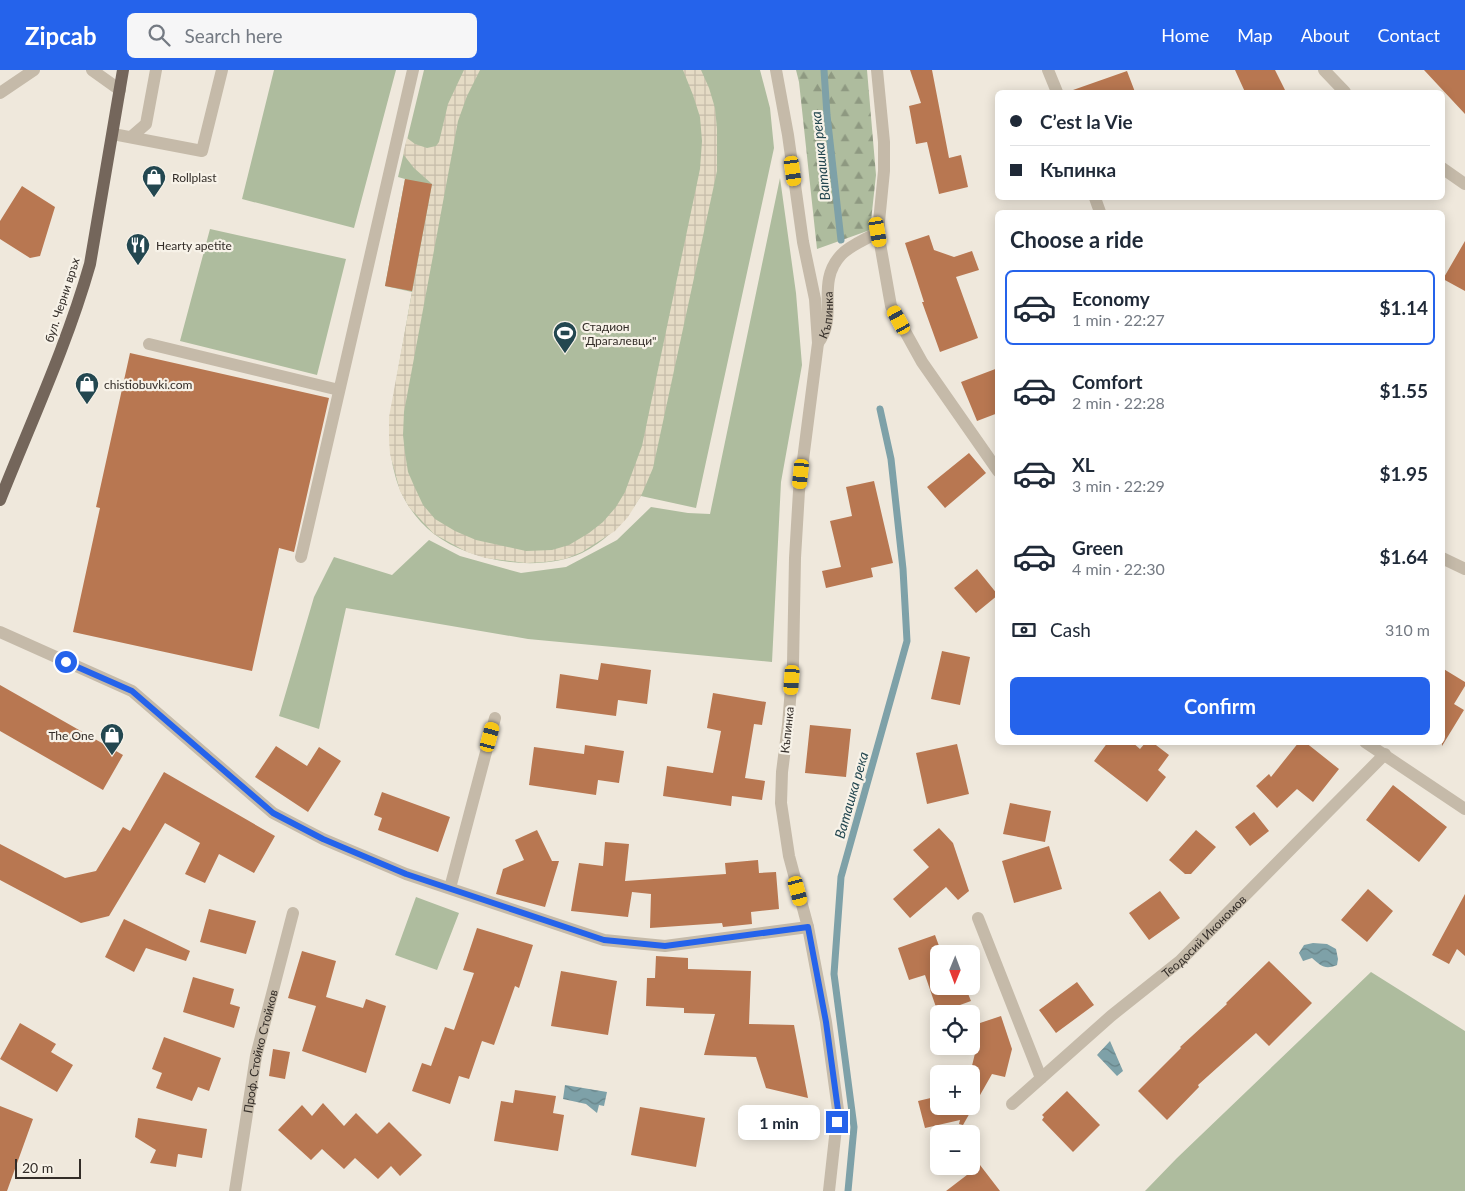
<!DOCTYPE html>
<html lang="en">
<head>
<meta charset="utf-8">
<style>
	body { margin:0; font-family:Lato,sans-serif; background:#f6f6f7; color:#1f2937; height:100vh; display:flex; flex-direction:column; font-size:19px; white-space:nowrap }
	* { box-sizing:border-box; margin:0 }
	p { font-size:16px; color:#747a83 }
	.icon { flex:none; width:28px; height:28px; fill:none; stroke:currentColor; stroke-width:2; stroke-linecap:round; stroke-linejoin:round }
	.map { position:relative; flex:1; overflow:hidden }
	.side { position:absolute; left:995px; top:140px; width:450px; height:535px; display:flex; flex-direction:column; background:#fff; border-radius:8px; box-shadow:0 2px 12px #0003 }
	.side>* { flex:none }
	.guide { position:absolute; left:995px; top:20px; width:450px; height:110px; border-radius:8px; box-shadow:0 2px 12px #0003; display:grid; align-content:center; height:110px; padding:0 15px; background:#fff }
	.needle { width:32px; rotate:181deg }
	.buttons { position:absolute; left:930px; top:875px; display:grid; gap:10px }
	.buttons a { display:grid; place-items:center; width:50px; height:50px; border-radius:8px; background:#fff; box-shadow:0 2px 12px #0003; font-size:25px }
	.scale { position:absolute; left:15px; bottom:12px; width:66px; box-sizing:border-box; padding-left:5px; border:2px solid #332d28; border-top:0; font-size:14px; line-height:18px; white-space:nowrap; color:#332d28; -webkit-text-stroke:4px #f7f2e8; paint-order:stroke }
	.end { position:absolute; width:22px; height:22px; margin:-11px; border:6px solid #2563eb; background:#fff; box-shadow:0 0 0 2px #fff }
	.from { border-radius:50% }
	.bubble { position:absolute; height:35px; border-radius:8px; background:#fff; box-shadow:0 2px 12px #0003; font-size:16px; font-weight:700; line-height:35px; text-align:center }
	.car { position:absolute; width:15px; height:30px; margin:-15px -8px; border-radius:6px; box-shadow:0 0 4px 1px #0007; background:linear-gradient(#f5c518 24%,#345 0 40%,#f5c518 0 76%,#345 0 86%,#f5c518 0) }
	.guide b { display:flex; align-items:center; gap:18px; height:48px; font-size:19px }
	.guide b+b { border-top:1px solid #e0e1e3 }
	.guide i { width:12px; height:12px; background:#1f2937 }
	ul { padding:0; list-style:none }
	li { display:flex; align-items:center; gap:15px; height:75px; margin:0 10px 8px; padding:0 5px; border:2px solid transparent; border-radius:8px }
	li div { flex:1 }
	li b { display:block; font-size:19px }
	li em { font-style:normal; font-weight:700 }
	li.on { border-color:#2563eb }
	li>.icon { width:45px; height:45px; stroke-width:1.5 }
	h2 { padding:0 15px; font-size:22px; line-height:60px }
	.pay { display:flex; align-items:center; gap:12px; height:55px; padding:0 15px; font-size:19px }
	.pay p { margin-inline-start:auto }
	.primary-button { display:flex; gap:10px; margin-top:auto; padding:10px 15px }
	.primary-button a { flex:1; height:58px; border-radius:8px; background:#2563eb; color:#fff; font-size:20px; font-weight:700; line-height:58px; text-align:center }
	header { display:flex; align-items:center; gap:30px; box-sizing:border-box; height:70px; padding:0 25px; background:#2563eb; color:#fff }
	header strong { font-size:24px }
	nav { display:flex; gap:28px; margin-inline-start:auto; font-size:18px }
	.search { width:350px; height:45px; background:#f6f6f7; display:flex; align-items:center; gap:12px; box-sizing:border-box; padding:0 18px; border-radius:8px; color:#747a83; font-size:19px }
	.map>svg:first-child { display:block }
	.grass { fill:#aebc9e }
	.forest { fill:url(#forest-firs) }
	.plaza { fill:url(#plaza-grid) }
	.water { fill:url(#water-waves) }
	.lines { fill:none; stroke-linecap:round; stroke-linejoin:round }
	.stream { stroke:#7ea1a8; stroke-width:7 }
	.building { fill:#b87751 }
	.minor { stroke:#c5baa9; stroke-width:12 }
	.major { stroke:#74665b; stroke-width:12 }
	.route { stroke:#2563eb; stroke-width:6 }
	.labels { text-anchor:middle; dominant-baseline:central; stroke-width:4.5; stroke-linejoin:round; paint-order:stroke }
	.poi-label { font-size:12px; fill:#332d28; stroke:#f7f2e8; text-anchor:start }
	.street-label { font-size:12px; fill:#332d28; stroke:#f7f2e8 }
	.water-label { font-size:14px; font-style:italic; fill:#234750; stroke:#f7f2e8 }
</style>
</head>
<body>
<header>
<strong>Zipcab</strong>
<div class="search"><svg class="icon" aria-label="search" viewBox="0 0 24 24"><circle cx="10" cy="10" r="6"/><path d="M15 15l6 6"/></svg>Search here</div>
<nav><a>Home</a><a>Map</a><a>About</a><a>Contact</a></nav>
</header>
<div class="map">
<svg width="1465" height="1121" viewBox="0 0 1465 1121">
	<defs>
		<pattern id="forest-firs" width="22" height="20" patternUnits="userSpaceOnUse" patternTransform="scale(1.25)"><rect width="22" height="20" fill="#aebc9e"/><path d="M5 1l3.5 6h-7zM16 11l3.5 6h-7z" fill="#8e9981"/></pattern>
		<pattern id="plaza-grid" width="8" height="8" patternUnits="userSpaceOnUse" patternTransform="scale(1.25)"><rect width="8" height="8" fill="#e5dbc5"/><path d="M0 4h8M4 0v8" fill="none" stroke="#c5bca9"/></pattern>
		<pattern id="water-waves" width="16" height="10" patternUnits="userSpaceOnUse" patternTransform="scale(1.25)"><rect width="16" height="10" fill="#7ea1a8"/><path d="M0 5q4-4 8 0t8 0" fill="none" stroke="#688489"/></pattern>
	</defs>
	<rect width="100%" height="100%" fill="#efe8dc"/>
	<path class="grass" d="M274,0H396L354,158L242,129Z
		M424,0H760L770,38L774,78L696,438L641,426C625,450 608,470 582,483C539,503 471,492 434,464C415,449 401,428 395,405C385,369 392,336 398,300C403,274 407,248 412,222L385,216L405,109L398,107Z
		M780,108L796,223L802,295L781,412L772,592L528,569L346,538L319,659L279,646L314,527L334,487L392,505L429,470L460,486L521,503L566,497L617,470L651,437L688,443L710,444Z
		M210,159L346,189L317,305L180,271Z
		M416,827L459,843L437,900L395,885Z
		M1371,902L1465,961V1121H1145L1177,1088Z"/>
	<path class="forest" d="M796,0H867L876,105L870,160L817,179L799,12Z"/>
	<path class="plaza" d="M464,0H480L467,26L458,51L404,342L403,365L405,383L408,402L415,418L423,435L435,449L455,461L476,470L526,481L552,480L569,475L589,463L603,452L616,437L625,422L642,376L700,99L702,71L700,47L693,25L683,0H701L709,18L715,38L717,59V101L653,398L641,426L628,447L615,461L582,482L565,489L545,492L526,493L485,488L467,482L434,464L409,437L400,421L390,384L389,370V347L432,114L414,98L403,84L407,68L415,74L427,78L436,76L439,72L448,34Z"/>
	<path class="water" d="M1313,873L1327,874L1336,879L1338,889L1337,895C1325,900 1321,896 1312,888L1303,891L1299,883L1304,875Z
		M1110,971L1123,1001L1117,1006L1097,985Z
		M565,1015L607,1022L604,1036L599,1035L597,1043L586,1034L563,1029Z"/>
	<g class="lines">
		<path class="stream" d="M824,0L827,45L841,170
			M848,1121L854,1057L834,904L841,807L907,571L903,499L891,389L880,339"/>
	</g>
	<path class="building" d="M910,0H932L949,88L961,85L968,117L939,124L927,72L916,74L909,36L921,33Z
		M1235,0H1275L1286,22H1245Z
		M1424,0H1465V44Z
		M1127,1L1135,22H1073V20Z
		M405,109L432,114L412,221L385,216Z
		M22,116L55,137L40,186L30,188L0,169V151Z
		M929,165L934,180L954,187L972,181L979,200L956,207L978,268L940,282L922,232H924L905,173Z
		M1465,171V221L1443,209Z
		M130,283L329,328L294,482L279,478L252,601L73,562L100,438L96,437Z
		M998,298V343L977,351L961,312Z
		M969,383L986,403L945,438L927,417Z
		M874,411L893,493L871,498L873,507L826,518L822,501L841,497L830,451L852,446L846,417Z
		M977,499L998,525L976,543L954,518Z
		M942,581L970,587L960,635L931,629Z
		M601,593L651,600L647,634L618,630L616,646L556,638L560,604L598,610Z
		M1442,598L1465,612V616L1454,634L1464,640L1442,676Z
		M0,615L123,685L103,720L0,661Z
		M713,623L766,632L762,655L754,654L745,708L765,711L762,730L732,726L731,736L663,726L667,696L713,703L721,661L707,658Z
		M810,655L851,659L846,707L805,703Z
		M1108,672H1132L1140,679L1146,672H1152L1169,685L1158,700L1166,707L1147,732L1094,691Z
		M1299,672H1305L1339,699L1313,732L1297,719L1277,738L1256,716L1269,704L1271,707Z
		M957,674L969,724L927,734L916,683Z
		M585,675L624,681L619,713L598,710L596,725L529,715L534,677L584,684Z
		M276,676L307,696L319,677L341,691L308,742L255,707Z
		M164,702L275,766L254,803L219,784L205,813L185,804L200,773L165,753L109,846L81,853L0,810V774L65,808L96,801L123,757L130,761Z
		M1393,715L1447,757L1419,792L1366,750Z
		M382,722L450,747L438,782L378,760L382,748L374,745Z
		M1010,733L1051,741L1045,772L1003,764Z
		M1254,742L1269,761L1250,776L1235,757Z
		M939,758L953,773L969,821L958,830L946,817L910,848L893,829L929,797L913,780Z
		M537,760L552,791H559L545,837L496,824L503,799L524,790L515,770Z
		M1196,760L1216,777L1191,804H1185L1169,790Z
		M605,772L629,774L625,811L726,804L725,793L758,790L759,803L776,802L779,839L751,842L752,854L723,857L722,853L650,858L651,824L632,822L628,847L571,841L579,793L603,796Z
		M1049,776L1062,819L1014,833L1002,791Z
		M1368,819L1393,841L1367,872L1341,850Z
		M1160,821L1180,848L1149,870L1129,843Z
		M1465,824V886L1457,879L1449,894L1432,885Z
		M209,839L256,851L246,884L200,872Z
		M124,849L190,881L186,891L146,878L134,902L105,887Z
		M477,858L533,875L519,918L515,916L494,975L482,971L469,1009L459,1006L450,1034L412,1021L422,993L431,996L445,957L454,960L474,903L463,900Z
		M935,865L942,884H939V916H965L971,931L938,943L925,905L909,910L898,878Z
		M302,881L336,891L326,927L363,938L366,929L386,936L366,1003L302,981L316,936L288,928Z
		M656,886L688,888V899L751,901L749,954L794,955L808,1028L766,1018L756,987L704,985L715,944L684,943V938L646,936L647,908H655Z
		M1269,891L1312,933L1269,976L1256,963L1198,1015L1199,1017L1167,1050L1138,1021L1181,978L1180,977L1227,934L1226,933Z
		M561,901L617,911L608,965L551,956Z
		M193,907L234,919L230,934L240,937L234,958L183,942Z
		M1077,912L1094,935L1056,963L1039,940Z
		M1001,946L1012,979L1005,1007L992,1004L963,1055L959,1054L960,1050L925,1058L918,1031L939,1026V1036H971L970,1004L977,975L971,956Z
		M20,953L56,974L51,982L73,995L57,1022L0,989Z
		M164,967L221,988L209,1021L198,1017L192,1031L156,1018L162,1003L152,999Z
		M273,979L290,982L285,1009L269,1006Z
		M515,1020L556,1026L553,1043L564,1045L558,1081L494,1071L501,1031L513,1033Z
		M1067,1021L1100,1055L1073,1082L1042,1050L1044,1047L1042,1045Z
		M323,1033L344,1056L356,1043L377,1064L389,1052L422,1085L400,1106L391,1096L378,1109L355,1088L344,1099L322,1079L311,1090L278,1060L302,1035L312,1046Z
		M0,1036L33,1049L7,1121H0Z
		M640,1037L705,1048L696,1097L631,1085Z
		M138,1048L207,1059L202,1088L178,1084L176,1097L150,1093L156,1080L135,1067Z
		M980,1095L1000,1121H946Z"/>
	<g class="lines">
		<g class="minor">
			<path d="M92,0L120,20"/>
			<path d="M776,0L788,65L803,172L815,229L818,273L799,421L795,488L793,594L788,655L782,702L781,733L789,786L808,857L826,952L838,1040L829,1121"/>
			<path d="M877,0L884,72V101L878,162L891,236L922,292L998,401"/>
			<path d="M1048,0L1057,22"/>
			<path d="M1324,0L1345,22"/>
			<path d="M0,23L34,0"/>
			<path d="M113,64L202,81L222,0"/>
			<path d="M131,67L146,54L156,0"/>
			<path d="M1442,98L1465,114"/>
			<path d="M1095,128L1100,142"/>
			<path id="s1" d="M818,273C839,246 815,213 841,185C850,175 867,169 878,162"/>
			<path d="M149,274L339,320"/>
			<path d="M301,487L413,0"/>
			<path d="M1442,488L1465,499"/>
			<path d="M0,562L132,621L273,743L323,769L406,804L604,870L665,876L808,857"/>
			<path d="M1365,672L1465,739"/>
			<path d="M450,818L495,648"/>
			<path d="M978,848L1041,1008"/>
			<path id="s2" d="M1012,1034L1111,946L1180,891L1385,684"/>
			<path id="s3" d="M235,1121L256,986L293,843"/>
		</g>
		<path class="major" d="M0,430C31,352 67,275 90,194L123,0"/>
	</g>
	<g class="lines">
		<path class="route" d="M66,592L132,621L273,743L323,769L406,804L604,870L665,876L808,857L826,952L838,1040L837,1052"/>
	</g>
	<defs>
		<g id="shop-pin" transform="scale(1.25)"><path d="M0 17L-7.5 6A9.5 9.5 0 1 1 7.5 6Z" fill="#234750" stroke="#f7f2e8"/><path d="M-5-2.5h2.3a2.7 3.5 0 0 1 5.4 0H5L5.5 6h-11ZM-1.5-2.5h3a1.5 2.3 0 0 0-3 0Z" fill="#fff"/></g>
		<g id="restaurant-pin" transform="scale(1.25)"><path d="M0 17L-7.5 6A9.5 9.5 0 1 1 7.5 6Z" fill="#234750" stroke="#f7f2e8"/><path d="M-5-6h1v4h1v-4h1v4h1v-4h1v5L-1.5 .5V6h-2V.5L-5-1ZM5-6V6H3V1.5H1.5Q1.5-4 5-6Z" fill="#fff"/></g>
		<g id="stadium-pin" transform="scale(1.25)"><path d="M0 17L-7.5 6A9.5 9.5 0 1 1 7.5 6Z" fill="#234750" stroke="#f7f2e8"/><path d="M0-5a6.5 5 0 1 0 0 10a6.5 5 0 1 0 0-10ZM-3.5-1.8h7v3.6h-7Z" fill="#fff"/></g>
	</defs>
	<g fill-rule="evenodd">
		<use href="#shop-pin" x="154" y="107"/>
		<use href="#restaurant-pin" x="138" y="175"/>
		<use href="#stadium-pin" x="565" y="263"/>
		<use href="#shop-pin" x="87" y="314"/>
		<use href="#shop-pin" x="112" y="665"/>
	</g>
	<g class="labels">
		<g class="poi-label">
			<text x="172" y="107">Rollplast</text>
			<text x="156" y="175">Hearty apetite</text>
			<text x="582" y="256">Стадион<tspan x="582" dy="14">"Драгалевци"</tspan></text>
			<text x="104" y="314">chistiobuvki.com</text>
			<text x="94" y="665" text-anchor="end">The One</text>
		</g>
		<g class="street-label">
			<text transform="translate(62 230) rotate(-72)">бул. Черни връх</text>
			<text stroke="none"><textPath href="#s1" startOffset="30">Къпинка</textPath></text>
			<text transform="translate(787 660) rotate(-84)">Къпинка</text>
			<text stroke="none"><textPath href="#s2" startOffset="255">Теодосий Икономов</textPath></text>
			<text stroke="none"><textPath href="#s3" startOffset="142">Проф. Стойко Стойков</textPath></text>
		</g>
		<g class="water-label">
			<text transform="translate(820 86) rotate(-96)">Ваташка река</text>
			<text transform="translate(851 725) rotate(-74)">Ваташка река</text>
		</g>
	</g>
</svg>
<div class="buttons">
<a><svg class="needle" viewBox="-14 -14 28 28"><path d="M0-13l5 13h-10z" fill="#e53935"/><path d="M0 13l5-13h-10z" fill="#747a83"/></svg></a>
<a><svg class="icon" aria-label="locate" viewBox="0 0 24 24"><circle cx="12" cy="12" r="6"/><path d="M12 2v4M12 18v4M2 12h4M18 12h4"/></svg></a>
<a>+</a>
<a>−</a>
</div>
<div class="scale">20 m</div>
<i class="end from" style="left:66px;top:592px"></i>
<i class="end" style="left:837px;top:1052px"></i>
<div class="bubble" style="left:738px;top:1035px;width:82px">1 min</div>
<i class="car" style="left:793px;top:101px;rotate:172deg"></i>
<i class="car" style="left:878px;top:162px;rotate:170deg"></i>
<i class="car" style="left:899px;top:250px;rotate:331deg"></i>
<i class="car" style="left:801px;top:404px;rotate:186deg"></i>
<i class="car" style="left:792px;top:610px;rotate:184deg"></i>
<i class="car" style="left:490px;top:667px;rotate:15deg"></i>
<i class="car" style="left:798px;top:821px;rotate:165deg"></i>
<div class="guide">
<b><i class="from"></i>C’est la Vie</b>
<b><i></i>Къпинка</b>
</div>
<section class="side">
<h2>Choose a ride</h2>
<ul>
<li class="on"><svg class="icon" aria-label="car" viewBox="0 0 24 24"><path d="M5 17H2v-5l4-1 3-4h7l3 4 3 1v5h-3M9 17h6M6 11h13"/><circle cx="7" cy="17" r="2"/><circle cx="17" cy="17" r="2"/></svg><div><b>Economy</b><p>1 min · 22:27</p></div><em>$1.14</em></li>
<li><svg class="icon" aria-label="car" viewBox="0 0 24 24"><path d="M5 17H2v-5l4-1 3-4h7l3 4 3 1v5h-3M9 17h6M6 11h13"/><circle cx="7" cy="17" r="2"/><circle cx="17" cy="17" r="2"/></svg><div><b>Comfort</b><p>2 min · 22:28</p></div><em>$1.55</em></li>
<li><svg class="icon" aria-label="car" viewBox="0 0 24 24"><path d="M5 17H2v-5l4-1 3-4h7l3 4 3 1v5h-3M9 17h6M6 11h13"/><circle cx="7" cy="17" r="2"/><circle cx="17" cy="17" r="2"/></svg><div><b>XL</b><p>3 min · 22:29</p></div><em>$1.95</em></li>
<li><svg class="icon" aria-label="car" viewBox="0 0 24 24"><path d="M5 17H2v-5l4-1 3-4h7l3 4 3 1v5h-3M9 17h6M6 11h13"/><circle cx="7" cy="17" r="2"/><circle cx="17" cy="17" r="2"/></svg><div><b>Green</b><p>4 min · 22:30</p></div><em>$1.64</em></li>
</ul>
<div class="pay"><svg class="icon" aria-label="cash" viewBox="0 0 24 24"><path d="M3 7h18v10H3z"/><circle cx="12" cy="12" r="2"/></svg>Cash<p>310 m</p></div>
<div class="primary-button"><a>Confirm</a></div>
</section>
</div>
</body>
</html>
